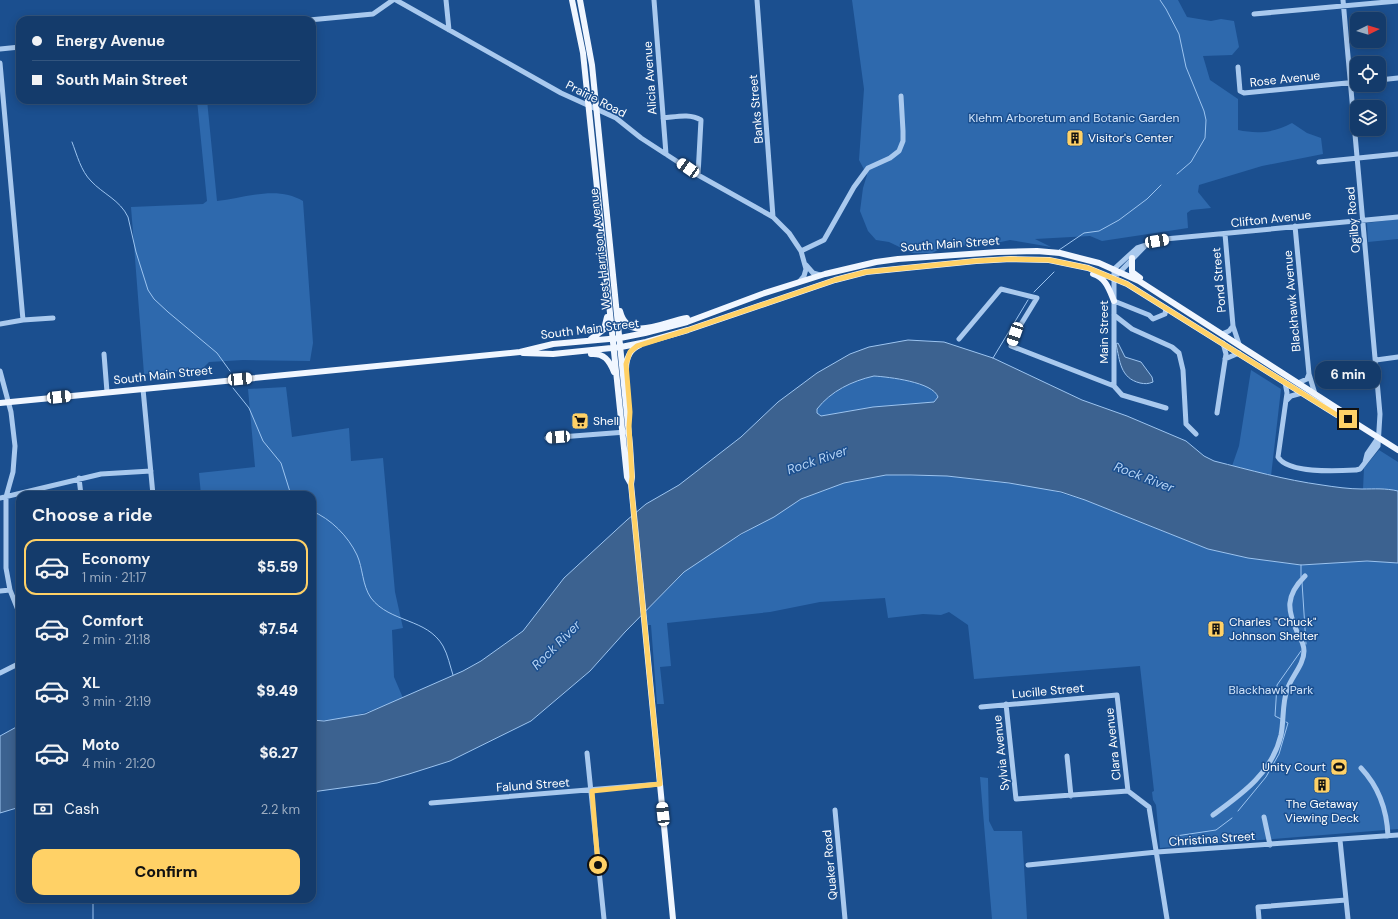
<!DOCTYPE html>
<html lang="en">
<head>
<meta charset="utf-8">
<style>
	body { margin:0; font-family:"DM Sans",sans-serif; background:#214673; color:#f1f3f6; height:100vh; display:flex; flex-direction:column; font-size:15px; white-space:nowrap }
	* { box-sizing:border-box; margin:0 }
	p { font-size:13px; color:#9dadc1 }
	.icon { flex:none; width:22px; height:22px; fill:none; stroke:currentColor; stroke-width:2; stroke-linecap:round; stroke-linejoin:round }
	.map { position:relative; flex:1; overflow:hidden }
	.details { position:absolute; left:16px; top:491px; width:300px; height:412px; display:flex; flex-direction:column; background:#143b6b; border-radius:12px; box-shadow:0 2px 10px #0003,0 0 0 1px #33557e }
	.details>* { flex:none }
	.hud { position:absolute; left:16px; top:16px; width:300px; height:88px; border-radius:12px; box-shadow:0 2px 10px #0003,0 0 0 1px #33557e; display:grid; align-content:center; height:88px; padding:0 16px; background:#143b6b }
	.needle { width:26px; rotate:85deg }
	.fabs { position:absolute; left:1350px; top:12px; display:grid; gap:8px }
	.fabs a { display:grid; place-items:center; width:36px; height:36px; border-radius:8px; background:#143b6b; box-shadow:0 2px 10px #0003,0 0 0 1px #33557e; font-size:20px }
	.end { position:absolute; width:18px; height:18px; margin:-9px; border:5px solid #ffd166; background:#111; box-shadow:0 0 0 2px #111 }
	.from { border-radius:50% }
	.bubble { position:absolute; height:28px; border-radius:12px; background:#143b6b; box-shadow:0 2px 10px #0003,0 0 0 1px #33557e; font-size:13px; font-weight:800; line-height:28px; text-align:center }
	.car { position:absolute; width:12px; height:24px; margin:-12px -6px; border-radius:5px; box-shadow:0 0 3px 1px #0007; background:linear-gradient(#fff 24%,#345 0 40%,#fff 0 76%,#345 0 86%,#fff 0) }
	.hud b { display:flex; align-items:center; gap:14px; height:38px; font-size:15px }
	.hud b+b { border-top:1px solid #33557e }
	.hud i { width:10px; height:10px; background:#f1f3f6 }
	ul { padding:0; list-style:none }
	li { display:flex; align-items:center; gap:12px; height:56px; margin:0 8px 6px; padding:0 8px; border:2px solid transparent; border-radius:12px }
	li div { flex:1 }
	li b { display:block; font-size:15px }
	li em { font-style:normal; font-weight:800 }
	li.active { border-color:#ffd166 }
	li>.icon { width:36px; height:36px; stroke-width:1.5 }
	h2 { padding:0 16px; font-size:18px; line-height:48px }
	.pay { display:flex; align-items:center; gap:10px; height:44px; padding:0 16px; font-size:15px }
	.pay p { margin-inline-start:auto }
	.action { display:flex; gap:8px; margin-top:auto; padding:8px 16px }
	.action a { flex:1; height:46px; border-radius:12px; background:#ffd166; color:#111; font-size:16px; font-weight:800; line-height:46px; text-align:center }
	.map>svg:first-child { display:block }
	.green { fill:#2e69ad }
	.water { fill:#3c6290; stroke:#9cc4f0; fill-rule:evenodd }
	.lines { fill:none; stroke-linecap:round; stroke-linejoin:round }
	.stream { stroke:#9cc4f0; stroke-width:1 }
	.minor { stroke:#a9c9ee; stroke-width:5 }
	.major { stroke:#f0f6ff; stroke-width:6 }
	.route { stroke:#ffd166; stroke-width:5 }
	.labels { text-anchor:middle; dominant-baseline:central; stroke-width:3; stroke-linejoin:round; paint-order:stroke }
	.street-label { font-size:12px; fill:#fff; stroke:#1b4f8f }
	.park-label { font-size:12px; fill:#cfe3fa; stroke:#1b4f8f }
	.poi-label { font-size:12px; fill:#fff; stroke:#1b4f8f; text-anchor:start }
	.water-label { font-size:13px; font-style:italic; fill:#b5d3f5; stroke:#1b4f8f }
</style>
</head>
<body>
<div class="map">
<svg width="1398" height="919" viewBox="0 0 1398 919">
	<rect width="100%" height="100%" fill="#1b4f8f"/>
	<path class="green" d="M852,0H1178L1187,17L1211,21L1221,19L1234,21L1239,47L1232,55L1203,56L1210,80L1238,99V130C1257,134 1274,133 1292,123L1307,133L1321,138L1323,154L1262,166L1199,185L1198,192L1211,208L1191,210L1187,213L1188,228L1102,241L1090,236L1035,239L1051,247L1010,240L987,245L946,246L932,253H912L889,242L876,240L868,231L860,211L863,188L867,175L859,160L864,89Z
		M197,100H207L217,201C245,198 277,185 303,201L313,343L310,361L243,360L209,362L198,373L183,371L144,374L131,207L203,204L207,201Z
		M1398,219V239L1368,242L1367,223Z
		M1251,370L1281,389L1271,476L1232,466L1239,446Z
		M874,376C889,377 933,382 938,397L934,402L873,407L821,416L817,413L816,409C831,391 852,381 874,376Z
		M286,387L292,437L349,428L351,461L383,458L395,592L403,628L392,630L394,677L403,698C373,711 345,722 312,720V495H201L199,473L255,467L248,389Z
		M1379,450L1398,462V491C1386,489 1376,490 1363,489L1364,468Z
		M886,475L947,476L1040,487L1085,500L1208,549L1248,558L1301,565L1367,561L1398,563V829L1160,848L1156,805L1153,800L1152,792L1154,791L1140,666L974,679L968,625L949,612L941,615L923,614L888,618L885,598L820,602L770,612L667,623L671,666L660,667L664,704H657L651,625H648L646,610L684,572L701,559L801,499L844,483Z
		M980,777L988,778L989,821L994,831H1022L1027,919H992Z"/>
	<path class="water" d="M908,340L944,342L993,358L1082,400L1127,416L1186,441L1204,456L1214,461C1250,470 1285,480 1322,485C1335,487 1349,489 1362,489C1375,489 1385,488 1398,491V563L1367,561L1301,565L1248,558L1208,549L1085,500L1061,492L1009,483L947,476L911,475H886L844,483L801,499L774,517L741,534L684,572L625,632L590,671L531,721L450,761L409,774L377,783L312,792V720L324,721L365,714L463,671L481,661L523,631L564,578L627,520L646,504L679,485L741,437L778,402L817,373L850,354L869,347ZM874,376C889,377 933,382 938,397L934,402L873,407L821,416L817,413V409C831,391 852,381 874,376Z
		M1118,343L1125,357L1141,362L1152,377L1153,382C1148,384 1145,384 1140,383C1120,378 1120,361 1116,344Z
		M20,725V807L0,813V736Z"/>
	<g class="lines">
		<path class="stream" d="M1160,0L1166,9L1179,34L1186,67L1204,111L1206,120L1205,138L1191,162L1177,174
			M72,142C77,155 81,171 91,181C103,194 120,200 128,217L136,252L148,290L154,299L168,312L217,353L230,371
			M1059,250L1084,233L1099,231L1119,220L1147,199L1161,185
			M1034,292L1054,272
			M993,358L1028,300
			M233,388L249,408L263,441L281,463L291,495
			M312,511C331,519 348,536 357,555C363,568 362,585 371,598C390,623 427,618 443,646C448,655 450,666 453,675
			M1301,565V577
			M1302,582L1306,644
			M1281,719L1275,716L1277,685L1301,651
			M1238,811L1266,777L1279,754L1288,723L1286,722
			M1176,836L1216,830L1232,818
			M93,899V919"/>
		<path class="minor" d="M396,0L561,93L616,118L641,138L698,175L773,217L789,233L801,251L806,269L804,276L799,282
			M446,0L449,30
			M654,0L666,154
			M757,0L773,217
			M1254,14L1398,1
			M309,20L373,14L393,0
			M0,49L20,47
			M0,63L23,320
			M1238,67L1240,91L1244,93L1357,82
			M1379,80L1398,78
			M663,118C676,117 689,113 701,120L698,175
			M1319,162L1398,154
			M1295,226L1309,374L1315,394
			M1225,234L1233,326L1239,344
			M801,251L824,240L854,187L868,168L890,158L899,151L903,141V131L901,96
			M806,265L813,273L820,275
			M1118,274L1147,244
			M1114,301L1149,315L1153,319L1165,314L1166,308
			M1114,315L1132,329L1172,347L1179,353L1183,370L1186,424L1196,434
			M0,324L23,320L53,318
			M1222,334L1229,331L1233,326
			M959,339L1001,289L1037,298L1015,334L1011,346L1114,386L1122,395L1166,408
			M104,354L107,392
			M1225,359L1239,353
			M1376,360L1398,357
			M0,371L11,412L15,446L13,472L6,497V568L10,590L20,615
			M1285,382L1287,393L1278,457C1288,474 1338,471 1356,470L1360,469L1378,446L1380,414L1343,0
			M1298,383L1307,379L1309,374
			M1114,386V269L1137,248L1165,239L1398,217
			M143,389L153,495
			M1286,401L1291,396L1302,393
			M1217,413L1226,354L1223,343
			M547,438L626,432
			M1365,462L1367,454L1378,438
			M79,478L81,495
			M0,498L101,474L151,471
			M0,591L10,590
			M0,673L20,663
			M1006,704L1016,799L1128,791
			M981,707L1117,695L1128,791L1149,807L1167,919
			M587,753L604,919
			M1067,756L1071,796
			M1361,768C1379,787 1387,811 1388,836
			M431,803L660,784
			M835,810L845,919
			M1213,815C1242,794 1272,773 1281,735C1284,720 1282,704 1287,690C1291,677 1304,665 1304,651C1304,645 1301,639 1298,634C1287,610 1285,596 1305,576
			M1264,817L1270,845
			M1340,840L1348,919
			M1028,865L1157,852L1398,835
			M1259,919L1258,907L1346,900"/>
		<path class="major" d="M572,0L583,53L627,477L631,484
			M580,0L592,65L630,445L632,477L631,484L673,919
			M1132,258V272L1140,278
			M1093,274C1106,278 1109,289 1114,301
			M620,311C628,344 665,321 687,318
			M591,339L604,329L607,317
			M523,353L553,354L621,347L646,342L688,330L835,280L866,272L976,261L1011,259L1049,260L1088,268L1127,284L1337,415L1349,419L1398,450
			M591,354C604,353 609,360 614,372
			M626,369C626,359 630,349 640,345
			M0,403L520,352L553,344L620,338L645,333L687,322L762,294L825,274L876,262L898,259L998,252L1037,251L1060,253L1099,263L1139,281L1343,412L1349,419"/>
	</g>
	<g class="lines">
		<path class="route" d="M598,865L592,791L660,784L631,484L632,477L629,427L630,412L626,364L630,352L637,346L688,330L835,280L866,272L976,261L1011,259L1049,260L1088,268L1127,284L1337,415L1348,419"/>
	</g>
	<defs>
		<g id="building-square" transform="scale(0.9)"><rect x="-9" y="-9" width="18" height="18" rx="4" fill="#ffd166" stroke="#1b4f8f"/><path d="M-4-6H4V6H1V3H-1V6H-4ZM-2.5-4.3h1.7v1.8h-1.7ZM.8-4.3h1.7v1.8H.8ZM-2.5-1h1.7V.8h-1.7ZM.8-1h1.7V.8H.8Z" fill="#111"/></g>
		<g id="supermarket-square" transform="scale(0.9)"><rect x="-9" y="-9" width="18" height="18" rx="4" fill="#ffd166" stroke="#1b4f8f"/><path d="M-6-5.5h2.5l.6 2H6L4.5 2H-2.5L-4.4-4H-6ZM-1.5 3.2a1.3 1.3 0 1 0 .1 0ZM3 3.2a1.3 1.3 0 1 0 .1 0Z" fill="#111"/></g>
		<g id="stadium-square" transform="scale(0.9)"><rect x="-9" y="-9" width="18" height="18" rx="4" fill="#ffd166" stroke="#1b4f8f"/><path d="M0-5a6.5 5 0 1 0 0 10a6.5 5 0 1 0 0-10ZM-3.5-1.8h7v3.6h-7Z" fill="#111"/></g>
	</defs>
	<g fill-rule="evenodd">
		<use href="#building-square" x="1075" y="138"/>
		<use href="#supermarket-square" x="580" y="421"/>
		<use href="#building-square" x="1216" y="629"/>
		<use href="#stadium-square" x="1339" y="767"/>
		<use href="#building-square" x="1322" y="785"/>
	</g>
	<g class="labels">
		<g class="street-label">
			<text transform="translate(650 78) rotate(-94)">Alicia Avenue</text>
			<text transform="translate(1285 79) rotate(-6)">Rose Avenue</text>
			<text transform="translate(596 99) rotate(27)">Prairie Road</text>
			<text transform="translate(756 109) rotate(-95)">Banks Street</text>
			<text transform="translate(1271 219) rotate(-6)">Clifton Avenue</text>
			<text transform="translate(1353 220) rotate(-95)">Ogilby Road</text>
			<text transform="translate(950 244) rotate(-4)">South Main Street</text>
			<text transform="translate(600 249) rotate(-96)">West Harrison Avenue</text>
			<text transform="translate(1219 280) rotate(-95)">Pond Street</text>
			<text transform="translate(1292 301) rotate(-95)">Blackhawk Avenue</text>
			<text transform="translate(590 329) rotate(-7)">South Main Street</text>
			<text transform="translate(1104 332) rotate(-90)">Main Street</text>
			<text transform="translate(163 375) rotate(-6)">South Main Street</text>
			<text transform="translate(1048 691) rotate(-5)">Lucille Street</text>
			<text transform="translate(1113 744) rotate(-96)">Clara Avenue</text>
			<text transform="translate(1001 753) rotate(-96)">Sylvia Avenue</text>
			<text transform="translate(533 785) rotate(-4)">Falund Street</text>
			<text transform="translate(1212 839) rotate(-4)">Christina Street</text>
			<text transform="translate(830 865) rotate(-95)">Quaker Road</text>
		</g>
		<g class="park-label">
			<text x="1074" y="118">Klehm Arboretum and Botanic Garden</text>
			<text x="1271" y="690">Blackhawk Park</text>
		</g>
		<g class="poi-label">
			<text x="1088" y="138">Visitor's Center</text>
			<text x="593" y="421">Shell</text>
			<text x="1229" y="622">Charles "Chuck"<tspan x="1229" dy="14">Johnson Shelter</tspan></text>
			<text x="1326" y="767" text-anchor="end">Unity Court</text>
			<text x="1322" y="804" text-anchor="middle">The Getaway<tspan x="1322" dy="14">Viewing Deck</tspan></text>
		</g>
		<g class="water-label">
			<text transform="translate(817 460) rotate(-19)">Rock River</text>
			<text transform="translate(1144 477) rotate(21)">Rock River</text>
			<text transform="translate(556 645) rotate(-45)">Rock River</text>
		</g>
	</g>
</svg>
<div class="fabs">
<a><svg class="needle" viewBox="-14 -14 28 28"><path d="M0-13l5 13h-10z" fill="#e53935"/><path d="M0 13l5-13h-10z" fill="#9dadc1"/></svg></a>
<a><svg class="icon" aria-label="locate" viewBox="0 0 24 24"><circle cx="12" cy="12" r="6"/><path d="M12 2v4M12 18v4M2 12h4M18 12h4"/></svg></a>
<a><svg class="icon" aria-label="layers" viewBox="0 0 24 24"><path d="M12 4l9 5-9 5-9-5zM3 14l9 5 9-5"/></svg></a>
</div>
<i class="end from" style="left:598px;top:865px"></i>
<i class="end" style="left:1348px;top:419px"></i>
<div class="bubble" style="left:1315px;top:361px;width:66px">6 min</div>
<i class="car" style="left:688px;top:168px;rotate:304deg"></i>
<i class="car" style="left:1157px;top:241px;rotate:80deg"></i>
<i class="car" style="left:1015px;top:334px;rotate:199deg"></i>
<i class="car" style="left:240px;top:379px;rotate:85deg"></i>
<i class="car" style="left:59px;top:397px;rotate:84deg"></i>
<i class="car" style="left:558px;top:437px;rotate:266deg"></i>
<i class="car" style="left:663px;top:814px;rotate:354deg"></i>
<div class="hud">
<b><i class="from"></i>Energy Avenue</b>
<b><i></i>South Main Street</b>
</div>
<section class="details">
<h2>Choose a ride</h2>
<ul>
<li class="active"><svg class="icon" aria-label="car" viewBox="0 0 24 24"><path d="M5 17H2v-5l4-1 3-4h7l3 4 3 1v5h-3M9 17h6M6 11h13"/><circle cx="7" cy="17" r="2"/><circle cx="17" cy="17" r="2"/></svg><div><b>Economy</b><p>1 min · 21:17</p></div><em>$5.59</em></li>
<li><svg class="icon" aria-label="car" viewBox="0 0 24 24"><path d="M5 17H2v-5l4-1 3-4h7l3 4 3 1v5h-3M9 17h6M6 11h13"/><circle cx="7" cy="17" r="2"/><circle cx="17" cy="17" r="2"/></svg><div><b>Comfort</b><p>2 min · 21:18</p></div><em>$7.54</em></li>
<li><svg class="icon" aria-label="car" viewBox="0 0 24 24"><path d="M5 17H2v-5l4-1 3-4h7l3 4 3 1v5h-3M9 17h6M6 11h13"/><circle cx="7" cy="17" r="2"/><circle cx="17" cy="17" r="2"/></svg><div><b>XL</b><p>3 min · 21:19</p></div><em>$9.49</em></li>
<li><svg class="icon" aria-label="car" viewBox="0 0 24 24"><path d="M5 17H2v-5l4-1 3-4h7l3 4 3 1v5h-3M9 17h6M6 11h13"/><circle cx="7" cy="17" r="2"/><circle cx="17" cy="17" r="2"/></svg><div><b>Moto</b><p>4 min · 21:20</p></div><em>$6.27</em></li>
</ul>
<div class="pay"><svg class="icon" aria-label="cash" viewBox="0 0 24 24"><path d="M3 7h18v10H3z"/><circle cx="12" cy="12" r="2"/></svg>Cash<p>2.2 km</p></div>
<div class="action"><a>Confirm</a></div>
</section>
</div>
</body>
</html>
